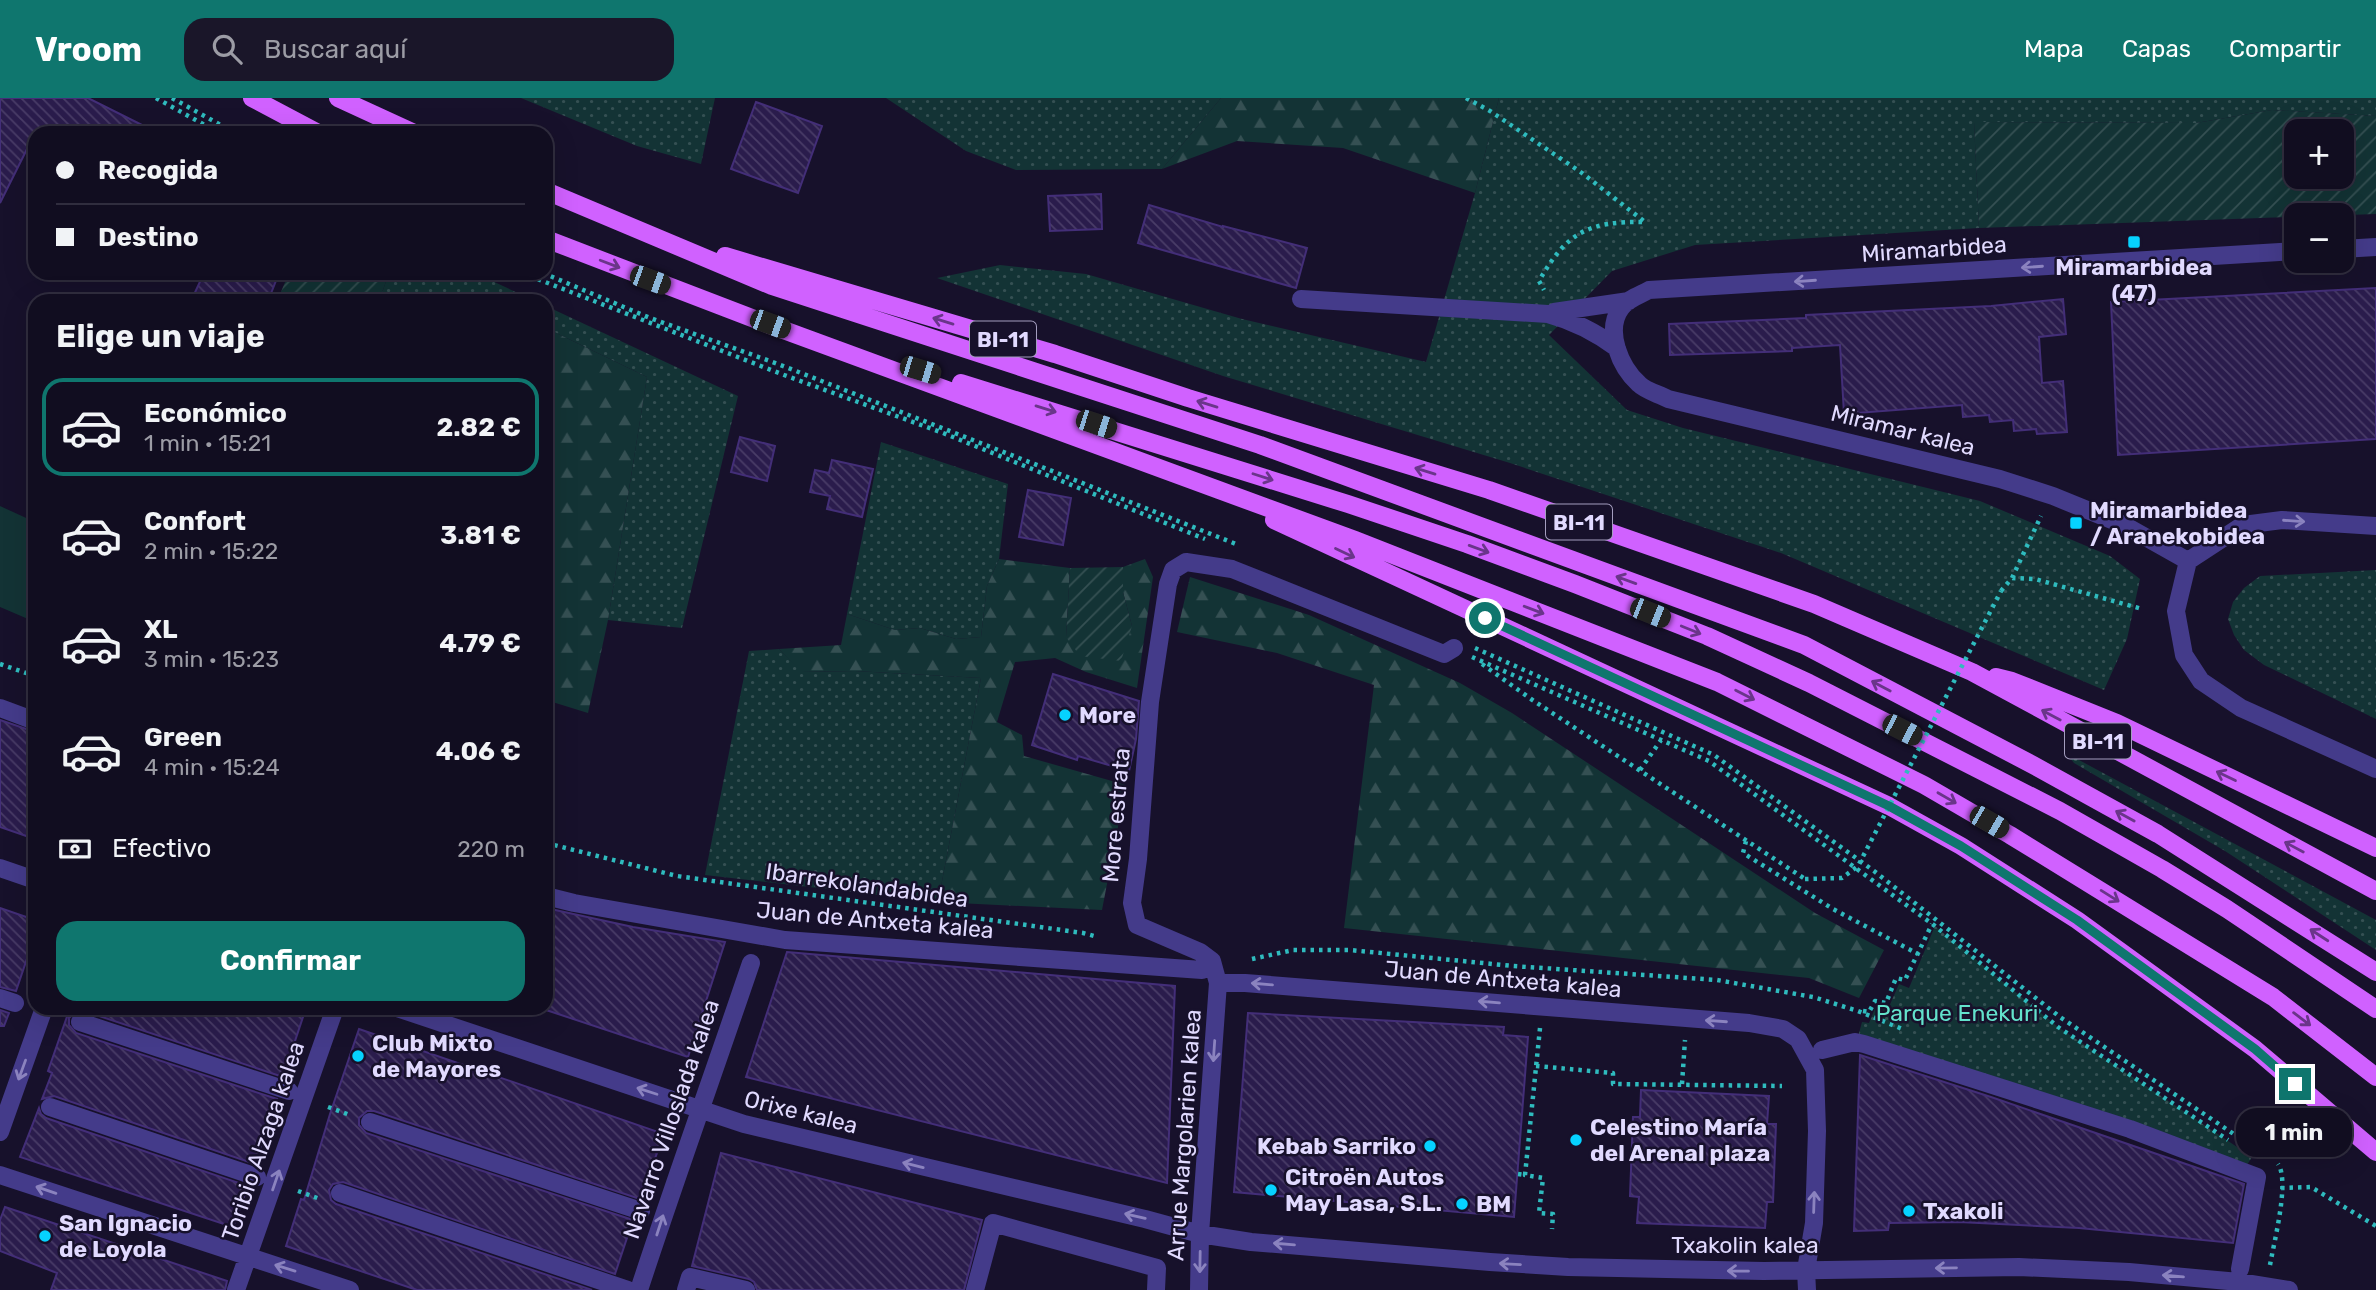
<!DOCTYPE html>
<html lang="es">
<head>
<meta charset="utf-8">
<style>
	body { margin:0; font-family:Rubik,sans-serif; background:#1a1629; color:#f1f3f6; height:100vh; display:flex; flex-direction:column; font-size:26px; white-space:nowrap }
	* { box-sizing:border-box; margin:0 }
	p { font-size:23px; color:#9c9ca5 }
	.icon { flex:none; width:38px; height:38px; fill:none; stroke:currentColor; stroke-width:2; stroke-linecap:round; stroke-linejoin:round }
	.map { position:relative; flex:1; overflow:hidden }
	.details { position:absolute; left:28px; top:196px; width:525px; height:721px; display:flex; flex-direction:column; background:#110d20; border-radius:21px; box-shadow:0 7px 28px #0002,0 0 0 2px #302d3e }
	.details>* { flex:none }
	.top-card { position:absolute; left:28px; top:28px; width:525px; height:154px; border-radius:21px; box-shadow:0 7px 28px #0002,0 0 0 2px #302d3e; display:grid; align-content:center; height:154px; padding:0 28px; background:#110d20 }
	.buttons { position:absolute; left:2284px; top:21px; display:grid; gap:14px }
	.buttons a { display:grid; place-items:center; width:70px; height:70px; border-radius:14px; background:#110d20; box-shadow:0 7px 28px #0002,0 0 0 2px #302d3e; font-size:35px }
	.end { position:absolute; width:32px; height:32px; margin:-16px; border:9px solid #0f766e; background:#fff; box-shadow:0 0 0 4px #fff }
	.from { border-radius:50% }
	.bubble { position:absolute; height:49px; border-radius:21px; background:#110d20; box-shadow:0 7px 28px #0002,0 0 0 2px #302d3e; font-size:23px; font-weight:700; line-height:49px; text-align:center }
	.car { position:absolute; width:21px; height:42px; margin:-21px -10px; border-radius:9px; box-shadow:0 0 5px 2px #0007; background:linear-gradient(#222 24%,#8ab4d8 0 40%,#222 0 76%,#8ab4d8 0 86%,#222 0) }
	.top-card b { display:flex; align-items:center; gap:24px; height:66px; font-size:26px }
	.top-card b+b { border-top:2px solid #302d3e }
	.top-card i { width:18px; height:18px; background:#f1f3f6 }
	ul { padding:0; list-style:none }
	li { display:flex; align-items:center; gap:21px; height:98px; margin:0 14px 10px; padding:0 14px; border:4px solid transparent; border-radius:21px }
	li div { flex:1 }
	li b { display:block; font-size:26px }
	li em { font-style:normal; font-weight:700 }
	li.on { border-color:#0f766e }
	li>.icon { width:63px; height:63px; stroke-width:1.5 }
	h2 { padding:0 28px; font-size:32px; line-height:84px }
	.pay { display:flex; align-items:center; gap:18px; height:77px; padding:0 28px; font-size:26px }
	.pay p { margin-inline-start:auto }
	.action { display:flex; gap:14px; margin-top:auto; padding:14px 28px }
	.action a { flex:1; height:80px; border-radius:21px; background:#0f766e; color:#fff; font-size:28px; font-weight:700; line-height:80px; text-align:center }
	header { display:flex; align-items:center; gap:42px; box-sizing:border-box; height:98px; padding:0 35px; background:#0f766e; color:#fff }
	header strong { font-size:33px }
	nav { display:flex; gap:38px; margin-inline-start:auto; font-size:24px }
	.search { width:490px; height:63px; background:#1a1629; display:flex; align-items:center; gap:18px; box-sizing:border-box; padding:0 24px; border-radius:21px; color:#9c9ca5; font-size:26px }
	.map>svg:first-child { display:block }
	.grass { fill:url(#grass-dots) }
	.forest { fill:url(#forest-firs) }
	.garden { fill:url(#garden-furrows); fill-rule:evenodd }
	.pitch { fill:#133335 }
	.building { fill:url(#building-back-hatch); stroke:#432e78; stroke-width:2 }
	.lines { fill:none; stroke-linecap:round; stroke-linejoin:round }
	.path { stroke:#2fbbbe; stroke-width:4.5; stroke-dasharray:3.5 5; stroke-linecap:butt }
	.minor { stroke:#443b8a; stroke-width:18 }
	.major { stroke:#d061ff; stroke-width:18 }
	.path-bridge { stroke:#2fbbbe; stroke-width:4.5; stroke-dasharray:3.5 5; stroke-linecap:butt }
	.oneway { stroke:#6a358a }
	.oneway2 { stroke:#8b83bf }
	.route { stroke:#0f766e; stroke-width:9 }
	.poi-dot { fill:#06d2ff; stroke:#17112b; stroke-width:2.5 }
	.labels { text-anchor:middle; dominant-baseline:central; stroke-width:5; stroke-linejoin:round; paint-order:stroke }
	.shield { fill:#17112b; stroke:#a49ebf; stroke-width:2 }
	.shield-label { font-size:21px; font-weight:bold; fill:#e1daff }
	.street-label { font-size:23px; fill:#e1daff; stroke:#17112b }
	.poi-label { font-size:23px; font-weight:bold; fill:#e1daff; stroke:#17112b; text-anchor:start }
	.park-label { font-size:23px; fill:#63e2cc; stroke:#17112b }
</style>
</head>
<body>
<header>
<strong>Vroom</strong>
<div class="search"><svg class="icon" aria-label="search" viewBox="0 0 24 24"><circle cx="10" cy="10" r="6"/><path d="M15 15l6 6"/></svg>Buscar aquí</div>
<nav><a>Mapa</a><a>Capas</a><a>Compartir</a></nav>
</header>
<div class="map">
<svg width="2376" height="1192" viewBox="0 0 2376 1192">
	<defs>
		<pattern id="grass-dots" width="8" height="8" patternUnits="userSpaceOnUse" patternTransform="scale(1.75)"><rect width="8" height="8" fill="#133335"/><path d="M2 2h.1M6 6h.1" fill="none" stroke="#355053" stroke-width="1.8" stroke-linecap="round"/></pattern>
		<pattern id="forest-firs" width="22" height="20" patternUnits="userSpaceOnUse" patternTransform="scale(1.75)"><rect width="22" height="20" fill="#133335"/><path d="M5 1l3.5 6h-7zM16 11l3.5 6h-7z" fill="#355053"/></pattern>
		<pattern id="garden-furrows" width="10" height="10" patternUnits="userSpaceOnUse" patternTransform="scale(1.75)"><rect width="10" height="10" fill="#133335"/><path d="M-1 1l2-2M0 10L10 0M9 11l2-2" fill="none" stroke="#355053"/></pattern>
		<pattern id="building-back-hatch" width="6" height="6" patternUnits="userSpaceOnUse" patternTransform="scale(1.75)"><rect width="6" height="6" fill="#2a1c4c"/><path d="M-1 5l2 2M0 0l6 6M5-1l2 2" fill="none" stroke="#493c67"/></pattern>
	</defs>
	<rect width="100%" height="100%" fill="#17112b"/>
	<path class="grass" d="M521,0H715L701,66L637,48Z
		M886,0H1221L1162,71L1016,72L966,53Z
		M1499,0H2376V18L2272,12L2196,25L1974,24L1979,130L1695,147L1612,173L1549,237L1627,312L1683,330L1980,403L2110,458L2140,481L2127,541L2104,592L1781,455L1510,365L1223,278L937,180L1000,167L1086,176L1242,221L1426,264L1475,95Z
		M389,175H475L535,203H379Z
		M546,208L738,298L682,530L608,522L647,279L546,230Z
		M881,344L1008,386L999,461L987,488L981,539L956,541L920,530L895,532L847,516Z
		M2376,472V621L2264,567L2244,552L2234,537L2228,521L2233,504L2244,490L2260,478Z
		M779,551L802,574L855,573L981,580L938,804L705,777L749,553Z
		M2066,655L2376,822V852L2225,753L2074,665Z
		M1935,828L2058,929L2252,1059L2247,1067L1858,939L1862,924L1869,925L1876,908L1888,911L1899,886L1909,890Z"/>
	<path class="forest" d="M1221,0H1499L1475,95L1343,50L1237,43L1162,71Z
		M546,230L647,279L608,522L588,615L546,602Z
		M999,461L1070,470L1066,539L1132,528L1123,494V469L1145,461L1153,479L1137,590L1086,574L1055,560L1015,564L997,624L1022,637L1024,658L1126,687L1102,812L938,804L981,580L855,573L801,574L779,551L841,547L847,516L895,532L920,530L956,541L981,539L987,488Z
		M1190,479L1309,517L1460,585L1512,615L1815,815L1884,852L1859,900L1809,880L1344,830L1374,587L1277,555L1177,534Z"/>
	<path class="garden" d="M2272,12L2376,18V116L1979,130L1974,24L2196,25ZM2342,33V79H2296V33Z
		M289,175H389L379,203H277Z
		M1123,469V494L1132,528L1121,563L1080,558L1066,539L1070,470Z"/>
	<path class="pitch" d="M0,408L35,424V524L0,509Z"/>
	<path class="building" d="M0,0H88L158,35H35L0,105Z
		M756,4L822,28L798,95L731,71Z
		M1101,96L1102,131L1050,133L1048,98Z
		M1149,107L1223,129V128L1307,150L1296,190L1138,145Z
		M204,175H279L268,203H191Z
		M2376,190V341L2118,357L2111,204Z
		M2063,201L2066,236L2039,239L2042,285L2063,283L2067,334L2037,336L2036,331L2014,333L2013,322L1990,324L1989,317L1963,319L1962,307L1844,316L1840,247L1792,250V253L1670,257L1669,226L1806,220V217L1991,208Z
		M740,339L775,348L767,383L731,374Z
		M832,362L873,371L862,419L827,411L830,398L810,394L815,372L829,375Z
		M1028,392L1071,400L1063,447L1019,439Z
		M1053,576L1139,603L1136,641L1129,673L1078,658L1077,662L1032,647Z
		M0,622L35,634V741L0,729Z
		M0,810L35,822V837L16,893L0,889Z
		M546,810L633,829L725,844L688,959L546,912Z
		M787,854L1175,888L1167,1085L746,979Z
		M70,910H306L283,979L84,913H77L69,920V927L76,935L277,1001L255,1066L54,998L42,1001L52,975L48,973Z
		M0,912L9,915L4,928H0Z
		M1248,915L1504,929L1503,937L1528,939L1514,1119L1234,1094Z
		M359,931L664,1036L640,1101L374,1013H367L359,1020V1027L366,1035L633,1122L615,1176L343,1084L333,1086L329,1092L331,1102L336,1106L592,1192H417L286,1148L301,1101L304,1102L330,1016Z
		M1860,957L1991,999L2244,1086L2233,1145L2079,1130L1959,1124L1889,1125L1888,1132L1854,1133Z
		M1641,992L1769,998L1767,1026H1776L1773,1104H1767L1765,1130L1637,1125L1639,1099L1630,1098L1633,1019H1640Z
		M39,1010L41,1016L46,1020L248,1088L233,1129L20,1059Z
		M721,1055L982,1122L964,1192H757L754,1184L749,1181L692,1168Z
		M5,1109L227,1183L225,1192H51L57,1175L0,1153V1122Z"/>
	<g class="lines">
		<path class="path" d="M156,0L219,35
			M172,0L235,35
			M1466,0L1490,13L1582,75L1645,124C1588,123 1567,134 1539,183L1544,192
			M522,175L784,277L943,335L1205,441
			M543,175L650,220L778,266L1042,369L1236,446
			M2012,480L2035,481L2142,511
			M2001,493L2012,480L2041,418
			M1475,550L1714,657L1874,773L2060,919L2256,1051
			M1472,559L1709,663L1935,828L2058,929L2228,1042
			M0,566L35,578
			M1482,566L1531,601L1805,781
			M1640,672L1661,642
			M1746,743L1743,755L1833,811L1918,856
			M546,745L677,778L1083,835L1098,839
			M1252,861L1293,852H1350L1513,868L1717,882L1813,899L1858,913L1905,932
			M1863,913L1869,914L1875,903L1886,905L1896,880L1905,882L1932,826
			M1540,930L1525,1077L1543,1080L1539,1115L1553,1116L1552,1131
			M1536,968L1613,975V986L1782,988
			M1682,986L1685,942
			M328,1009L350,1017
			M1518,1076L1525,1077
			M2281,1090L2311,1089L2376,1128
			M298,1093L320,1101
			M2270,1167C2274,1144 2290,1083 2278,1066"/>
		<path class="minor" d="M2342,151L2376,149
			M1301,201L1548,216C1574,223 1594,233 1617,250
			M1554,214L1629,203
			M2188,463L2124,427L2053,398L2000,381L1668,301C1659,296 1646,293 1639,286C1621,270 1604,233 1621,210C1627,201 1640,197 1649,192L2296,153
			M2188,463L2176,513L2184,557L2201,583L2241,610L2376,671
			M2188,463L2243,427L2282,422L2376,428
			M0,610L35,623
			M0,770L35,782
			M546,798L574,805L785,842L1202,872
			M1218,885H1245L1749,925L1783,931L1798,941L1815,972L1817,1033L1814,1125L1806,1172L1807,1192
			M0,900L15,905
			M397,910L744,1026L1145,1121L1200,1136L1251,1144L1490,1164L1568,1169L1764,1173L2019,1169L2129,1174L2239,1184L2289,1192
			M80,924L289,993
			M1822,952L1855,944L1864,946L2130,1031L2257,1079L2240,1171
			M50,1009L257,1079
			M370,1024L641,1113
			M0,1034L44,910
			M0,1077L350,1192
			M340,1095L628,1192
			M236,1192L335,910
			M639,1192C675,1082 714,974 751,865
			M686,1192L690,1179L746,1192
			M975,1192L993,1125L1157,1170L1156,1192
			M1199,1192L1200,1136L1218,885L1212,863L1200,854L1137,827L1132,805L1138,761L1150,604L1168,486L1173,472L1186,464L1232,471L1444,556L1454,550"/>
		<path class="major" d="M252,0L318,35
			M338,0L414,35
			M546,93L772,188L1260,347L1804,547L2033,667L2158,736L2376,874
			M546,141L770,227L1355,442L1717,584L1924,687L2010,737L2273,899L2376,979
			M725,158L1055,256L1188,300L1489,392L1814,506L1972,574L2376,793
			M961,285L1348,406L1467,446L1575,486L1707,538L1809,585L2060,713L2162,771L2227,811L2376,911
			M1274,422L1889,708L1961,748L2077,822L2255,951L2376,1054
			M1996,579L2012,583L2117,625L2376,750"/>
		<path class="path-bridge" d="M1805,781L1842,780L1858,768L2001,493"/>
	</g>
	<defs><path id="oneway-shaft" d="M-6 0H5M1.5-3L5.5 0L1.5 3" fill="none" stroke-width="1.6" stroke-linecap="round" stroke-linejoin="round" transform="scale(1.75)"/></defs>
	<g class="oneway">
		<use href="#oneway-shaft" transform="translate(610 166) rotate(21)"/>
		<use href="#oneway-shaft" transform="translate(943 223) rotate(-163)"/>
		<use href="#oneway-shaft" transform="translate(1207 306) rotate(-163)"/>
		<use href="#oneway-shaft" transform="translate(1046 311) rotate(17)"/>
		<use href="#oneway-shaft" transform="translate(1425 373) rotate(-163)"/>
		<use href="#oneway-shaft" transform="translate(1263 379) rotate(18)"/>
		<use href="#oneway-shaft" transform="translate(1479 451) rotate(20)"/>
		<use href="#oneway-shaft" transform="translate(1345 455) rotate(25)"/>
		<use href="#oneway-shaft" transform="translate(1626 482) rotate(-160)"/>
		<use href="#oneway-shaft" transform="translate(1534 512) rotate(21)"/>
		<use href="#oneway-shaft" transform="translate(1691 532) rotate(22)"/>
		<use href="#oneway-shaft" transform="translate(1881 588) rotate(-152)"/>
		<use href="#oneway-shaft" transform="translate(1745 597) rotate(27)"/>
		<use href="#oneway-shaft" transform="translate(2051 617) rotate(-152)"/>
		<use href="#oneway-shaft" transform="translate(2226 678) rotate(-154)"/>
		<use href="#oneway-shaft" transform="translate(1947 700) rotate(30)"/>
		<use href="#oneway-shaft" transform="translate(2125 718) rotate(-151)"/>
		<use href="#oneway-shaft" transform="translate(2294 749) rotate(-152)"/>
		<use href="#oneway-shaft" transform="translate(2110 798) rotate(32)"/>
		<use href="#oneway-shaft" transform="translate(2319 837) rotate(-147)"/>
		<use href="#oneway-shaft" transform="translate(2302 921) rotate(37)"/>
	</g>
	<g class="oneway2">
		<use href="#oneway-shaft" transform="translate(2032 169) rotate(176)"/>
		<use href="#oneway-shaft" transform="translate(1805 183) rotate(176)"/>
		<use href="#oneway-shaft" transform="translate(2294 423) rotate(4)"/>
		<use href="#oneway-shaft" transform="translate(1262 886) rotate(-175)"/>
		<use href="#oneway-shaft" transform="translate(1489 904) rotate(-175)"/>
		<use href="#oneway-shaft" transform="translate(1716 923) rotate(-176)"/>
		<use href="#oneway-shaft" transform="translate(1214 953) rotate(94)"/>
		<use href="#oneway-shaft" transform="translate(22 972) rotate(110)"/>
		<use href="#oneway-shaft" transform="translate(647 993) rotate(-162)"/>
		<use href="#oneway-shaft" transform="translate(913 1067) rotate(-166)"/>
		<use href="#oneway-shaft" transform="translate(276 1082) rotate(-71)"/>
		<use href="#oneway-shaft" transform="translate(46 1092) rotate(-161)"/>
		<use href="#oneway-shaft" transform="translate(1814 1104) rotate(-88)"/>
		<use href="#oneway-shaft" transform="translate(1135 1118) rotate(-167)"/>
		<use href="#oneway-shaft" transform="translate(660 1127) rotate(-72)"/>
		<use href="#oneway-shaft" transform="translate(1284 1146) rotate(-175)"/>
		<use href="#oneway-shaft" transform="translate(1200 1164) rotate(91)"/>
		<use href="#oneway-shaft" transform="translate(1510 1166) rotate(-177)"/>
		<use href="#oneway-shaft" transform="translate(285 1170) rotate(-163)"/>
		<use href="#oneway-shaft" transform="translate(1946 1170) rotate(179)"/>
		<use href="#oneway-shaft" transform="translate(1738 1173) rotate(-179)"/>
		<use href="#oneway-shaft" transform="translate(2173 1178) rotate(-175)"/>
	</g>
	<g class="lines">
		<path class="route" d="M1485,520L1889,708L1961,748L2077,822L2255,951L2295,986"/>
	</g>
	<g class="poi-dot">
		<rect x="2127" y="137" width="14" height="14" rx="3.5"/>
		<rect x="2069" y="418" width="14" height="14" rx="3.5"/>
		<circle cx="1065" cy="617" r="7"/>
		<circle cx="358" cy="958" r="7"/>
		<circle cx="1576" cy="1042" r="7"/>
		<circle cx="1430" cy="1048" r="7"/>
		<circle cx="1271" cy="1092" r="7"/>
		<circle cx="1462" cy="1106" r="7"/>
		<circle cx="1909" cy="1113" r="7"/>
		<circle cx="45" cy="1138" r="7"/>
	</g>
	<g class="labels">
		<g class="shield">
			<rect x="970" y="223.5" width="66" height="35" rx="5"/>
			<rect x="1546" y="406.5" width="66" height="35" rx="5"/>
			<rect x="2065" y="625.5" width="66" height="35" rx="5"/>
		</g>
		<g class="shield-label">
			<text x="1003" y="241">BI-11</text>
			<text x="1579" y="424">BI-11</text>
			<text x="2098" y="643">BI-11</text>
		</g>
		<g class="street-label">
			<text transform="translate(1934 151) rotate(-4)">Miramarbidea</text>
			<text transform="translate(1903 332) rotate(14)">Miramar kalea</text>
			<text transform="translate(1116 717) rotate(-85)">More estrata</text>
			<text transform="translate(867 787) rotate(8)">Ibarrekolandabidea</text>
			<text transform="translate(875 822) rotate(5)">Juan de Antxeta kalea</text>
			<text transform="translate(1503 881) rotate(5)">Juan de Antxeta kalea</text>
			<text transform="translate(801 1014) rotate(14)">Orixe kalea</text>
			<text transform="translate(671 1021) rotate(-71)">Navarro Villoslada kalea</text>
			<text transform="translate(1184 1037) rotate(-86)">Arrue Margolarien kalea</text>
			<text transform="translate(263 1043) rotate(-71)">Toribio Alzaga kalea</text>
			<text x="1745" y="1147">Txakolin kalea</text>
		</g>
		<g class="poi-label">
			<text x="2134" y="169" text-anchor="middle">Miramarbidea<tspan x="2134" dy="26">(47)</tspan></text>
			<text x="2090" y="412">Miramarbidea<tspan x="2090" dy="26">/ Aranekobidea</tspan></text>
			<text x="1079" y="617">More</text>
			<text x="372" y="945">Club Mixto<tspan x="372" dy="26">de Mayores</tspan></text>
			<text x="1590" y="1029">Celestino María<tspan x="1590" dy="26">del Arenal plaza</tspan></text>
			<text x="1416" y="1048" text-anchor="end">Kebab Sarriko</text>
			<text x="1285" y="1079">Citroën Autos<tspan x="1285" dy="26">May Lasa, S.L.</tspan></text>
			<text x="1476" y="1106">BM</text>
			<text x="1923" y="1113">Txakoli</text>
			<text x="59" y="1125">San Ignacio<tspan x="59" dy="26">de Loyola</tspan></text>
		</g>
		<g class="park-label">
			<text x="1957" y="915">Parque Enekuri</text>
		</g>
	</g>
</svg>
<div class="buttons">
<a>+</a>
<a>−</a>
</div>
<i class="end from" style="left:1485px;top:520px"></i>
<i class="end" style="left:2295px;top:986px"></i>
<div class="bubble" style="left:2236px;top:1010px;width:116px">1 min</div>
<i class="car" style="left:650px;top:182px;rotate:110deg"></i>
<i class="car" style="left:770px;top:226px;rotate:110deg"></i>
<i class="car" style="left:920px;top:272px;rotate:107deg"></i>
<i class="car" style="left:1096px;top:326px;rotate:108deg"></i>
<i class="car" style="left:1650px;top:515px;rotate:112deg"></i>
<i class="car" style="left:1902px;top:632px;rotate:117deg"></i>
<i class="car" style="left:1989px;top:724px;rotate:120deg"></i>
<div class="top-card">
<b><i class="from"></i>Recogida</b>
<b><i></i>Destino</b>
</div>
<section class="details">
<h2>Elige un viaje</h2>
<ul>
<li class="on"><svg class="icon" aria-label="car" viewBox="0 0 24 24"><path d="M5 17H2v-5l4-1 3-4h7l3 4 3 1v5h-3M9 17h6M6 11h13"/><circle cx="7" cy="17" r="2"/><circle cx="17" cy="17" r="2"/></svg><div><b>Económico</b><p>1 min · 15:21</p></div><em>2.82 €</em></li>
<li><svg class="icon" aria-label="car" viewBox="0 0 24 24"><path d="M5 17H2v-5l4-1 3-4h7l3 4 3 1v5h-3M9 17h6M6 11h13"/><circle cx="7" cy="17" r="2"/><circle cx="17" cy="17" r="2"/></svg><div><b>Confort</b><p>2 min · 15:22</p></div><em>3.81 €</em></li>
<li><svg class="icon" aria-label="car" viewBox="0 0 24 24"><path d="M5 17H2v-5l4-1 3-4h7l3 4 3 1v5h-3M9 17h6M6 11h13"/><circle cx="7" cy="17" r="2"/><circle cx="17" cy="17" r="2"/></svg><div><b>XL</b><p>3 min · 15:23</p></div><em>4.79 €</em></li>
<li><svg class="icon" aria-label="car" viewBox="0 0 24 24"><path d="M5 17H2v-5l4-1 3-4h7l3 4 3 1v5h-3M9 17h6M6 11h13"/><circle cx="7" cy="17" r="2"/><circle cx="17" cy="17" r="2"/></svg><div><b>Green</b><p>4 min · 15:24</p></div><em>4.06 €</em></li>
</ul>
<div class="pay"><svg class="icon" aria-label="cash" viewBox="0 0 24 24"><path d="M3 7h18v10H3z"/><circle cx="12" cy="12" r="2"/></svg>Efectivo<p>220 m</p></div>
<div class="action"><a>Confirmar</a></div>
</section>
</div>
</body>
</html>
